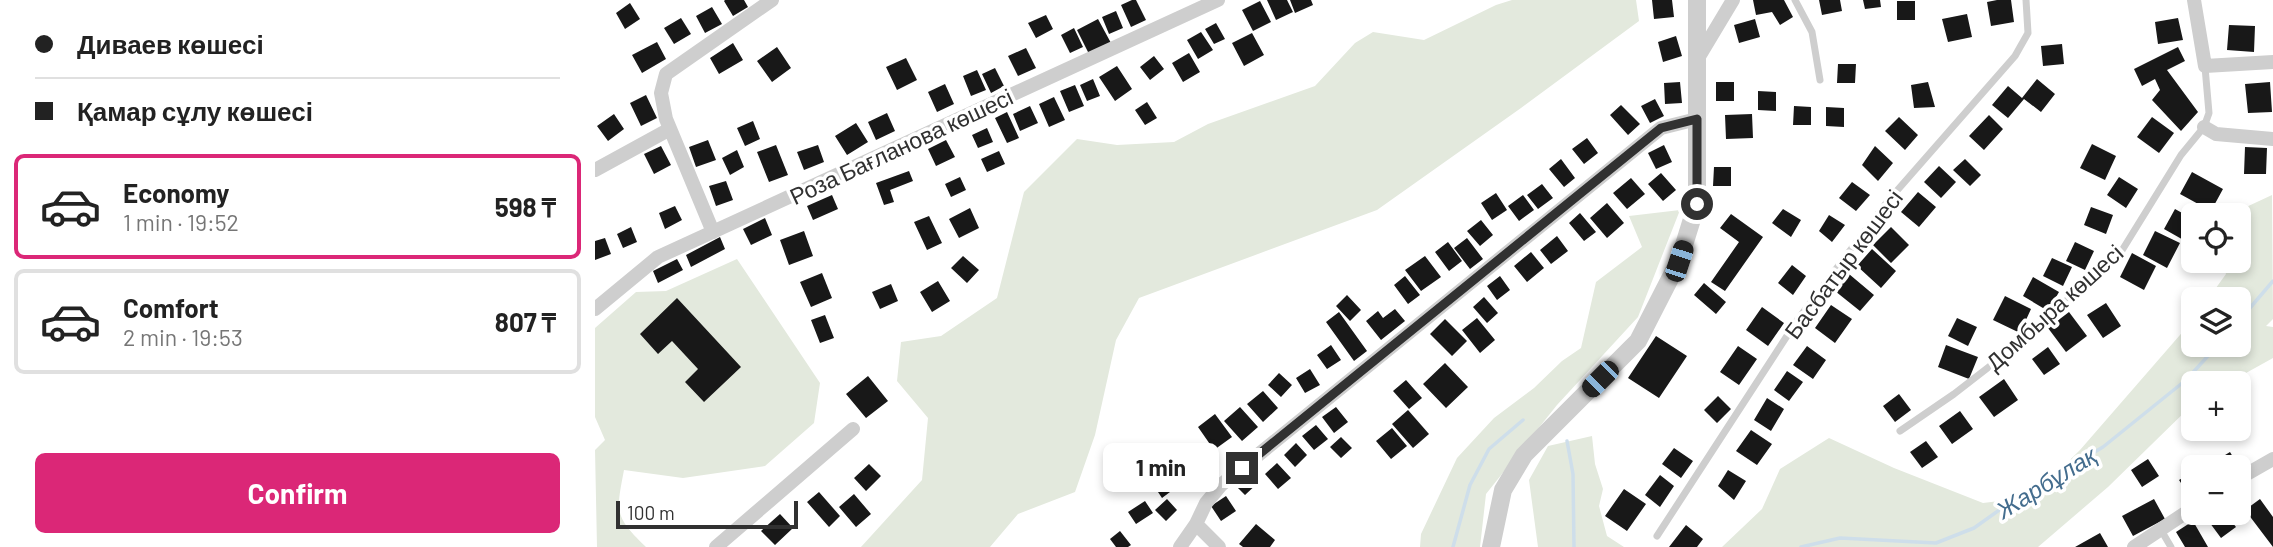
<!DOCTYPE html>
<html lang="en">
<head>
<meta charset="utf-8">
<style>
	body { margin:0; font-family:Barlow,sans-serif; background:#f6f6f6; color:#222; height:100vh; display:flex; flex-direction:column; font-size:26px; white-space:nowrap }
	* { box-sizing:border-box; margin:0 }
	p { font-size:23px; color:#767676 }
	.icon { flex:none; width:38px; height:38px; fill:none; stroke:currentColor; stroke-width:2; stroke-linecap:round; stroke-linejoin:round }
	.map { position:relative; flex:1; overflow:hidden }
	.details { display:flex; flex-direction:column; background:#fff; width:595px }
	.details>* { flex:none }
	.hud { display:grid; align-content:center; height:154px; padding:0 35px; background:#fff }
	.fabs { position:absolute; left:1586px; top:203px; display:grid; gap:14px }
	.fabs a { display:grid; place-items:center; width:70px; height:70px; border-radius:10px; background:#fff; box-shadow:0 4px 10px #0003; font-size:35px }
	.scale { position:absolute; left:21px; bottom:18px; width:182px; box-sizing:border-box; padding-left:7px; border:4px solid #313131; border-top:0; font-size:19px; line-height:24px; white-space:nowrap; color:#313131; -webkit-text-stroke:5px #fff; paint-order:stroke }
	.end { position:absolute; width:32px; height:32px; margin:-16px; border:9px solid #313131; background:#fff; box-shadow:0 0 0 4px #fff }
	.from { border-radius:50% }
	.bubble { position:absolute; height:49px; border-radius:10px; background:#fff; box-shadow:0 4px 10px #0003; font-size:23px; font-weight:700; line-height:49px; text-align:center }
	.car { position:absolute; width:21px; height:42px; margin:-21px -10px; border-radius:9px; box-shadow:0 0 5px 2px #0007; background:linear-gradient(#222 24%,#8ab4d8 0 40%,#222 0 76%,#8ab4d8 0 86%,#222 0) }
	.hud b { display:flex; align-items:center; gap:24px; height:66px; font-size:26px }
	.hud b+b { border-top:2px solid #e0e0e0 }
	.hud i { width:18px; height:18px; background:#222 }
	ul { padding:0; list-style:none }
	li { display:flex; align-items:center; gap:21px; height:105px; margin:0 14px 10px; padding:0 21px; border:4px solid #e0e0e0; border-radius:10px }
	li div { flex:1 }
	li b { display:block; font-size:26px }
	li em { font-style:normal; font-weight:700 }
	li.selected { border-color:#db2777 }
	li>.icon { width:63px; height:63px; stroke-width:1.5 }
	.button { display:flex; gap:14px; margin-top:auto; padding:14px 35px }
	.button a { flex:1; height:80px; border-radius:10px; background:#db2777; color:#fff; font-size:28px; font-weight:700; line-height:80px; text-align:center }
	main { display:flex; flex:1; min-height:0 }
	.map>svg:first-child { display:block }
	.green { fill:#e3e9dd }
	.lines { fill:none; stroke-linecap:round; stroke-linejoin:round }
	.stream { stroke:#cedeea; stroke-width:3.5 }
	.building { fill:#181818 }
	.service { stroke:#cecece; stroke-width:7 }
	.minor { stroke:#cecece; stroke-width:14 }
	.tertiary { stroke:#cecece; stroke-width:18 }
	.route { stroke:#313131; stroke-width:9 }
	.labels { text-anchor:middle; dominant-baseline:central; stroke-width:7; stroke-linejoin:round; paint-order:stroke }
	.street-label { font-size:23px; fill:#313131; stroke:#fff }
	.water-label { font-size:24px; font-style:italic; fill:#446d8e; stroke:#fff }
</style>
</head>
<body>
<main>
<section class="details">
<div class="hud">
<b><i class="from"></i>Диваев көшесі</b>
<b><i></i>Қамар сұлу көшесі</b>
</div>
<ul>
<li class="selected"><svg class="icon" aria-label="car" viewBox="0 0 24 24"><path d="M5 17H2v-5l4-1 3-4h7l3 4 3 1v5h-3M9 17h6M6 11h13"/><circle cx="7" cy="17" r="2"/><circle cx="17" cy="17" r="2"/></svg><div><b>Economy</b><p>1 min · 19:52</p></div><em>598 ₸</em></li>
<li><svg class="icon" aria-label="car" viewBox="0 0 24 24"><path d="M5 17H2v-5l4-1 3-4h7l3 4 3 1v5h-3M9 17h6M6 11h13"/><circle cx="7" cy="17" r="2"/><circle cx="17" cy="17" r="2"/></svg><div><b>Comfort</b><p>2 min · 19:53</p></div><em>807 ₸</em></li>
</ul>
<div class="button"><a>Confirm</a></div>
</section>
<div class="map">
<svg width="1678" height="547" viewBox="0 0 1678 547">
	<rect width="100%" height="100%" fill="#fff"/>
	<path class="green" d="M917,0H1041L1044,21L926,108L782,210L544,298L521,340L500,435L480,492L423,514L395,547H266L327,480L333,418L302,381L306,342L346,336L402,298L429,192L482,139L522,145L579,142L613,124L720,86L760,43L778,32L829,40L901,5Z
		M1677,195L1678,319L1671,326L1678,327V358L1633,383H1598V404L1513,487L1443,547H1127L1167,509L1185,469L1234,438L1299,468L1388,503L1437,497L1485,450L1598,320V345H1643V299H1613L1631,274L1627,261H1643V215H1634Z
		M1085,210L1043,317L962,405L891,494L885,547H825L826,534L862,458L899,418L939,388L967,361L986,348L1001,282L1047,247L1034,216Z
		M142,259L225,383L219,423L170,466L88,478L29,470C21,512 19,516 51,547H2L0,450L10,440L0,417V328L41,292L71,291Z
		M997,436L1000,464L1008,489L1004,506L1012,536L1029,547H943L934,480L953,446Z"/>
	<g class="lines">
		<path class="stream" d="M1643,322L1678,281
			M972,441L978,474L979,547
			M858,547L875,485L894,449L928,420
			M1206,547L1245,538L1341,543L1379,528L1417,501L1508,447L1591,380L1623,345"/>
	</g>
	<path class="building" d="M130,0H149L153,7L138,16L129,1Z
		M537,0H541L551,20L536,27L526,5Z
		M672,0H692L698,12L681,20Z
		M695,0H716L718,5L700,13Z
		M1057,0H1077L1079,17L1059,19Z
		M1158,0H1189L1198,17L1185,25L1177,12L1161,15Z
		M1224,0H1245L1247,11L1227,15Z
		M1268,0H1285L1286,7L1270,9Z
		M1402,0H1416L1419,22L1396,26L1392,2Z
		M665,1L676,22L658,31L647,10Z
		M1302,1H1320V20H1302Z
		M35,3L45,19L30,29L21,13Z
		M117,7L127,24L110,33L101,16Z
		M521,11L528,28L514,34L507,17Z
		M1372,14L1377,37L1353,42L1347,19Z
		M451,15L458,29L441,38L433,23Z
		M86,18L96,34L79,44L69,28Z
		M1583,18L1588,40L1563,44L1560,22Z
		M503,19L516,43L494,54L482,30Z
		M1160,19L1165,37L1144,43L1139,25Z
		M621,23L630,39L619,44L610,29Z
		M1634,25L1660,26L1659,52L1632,50Z
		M479,28L488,47L475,53L466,35Z
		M606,32L618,50L603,59L592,40Z
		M657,33L669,55L649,66L637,43Z
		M1081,36L1087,56L1068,62L1063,42Z
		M62,42L71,59L47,73L37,55Z
		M138,43L148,60L124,74L115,58Z
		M1467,44L1469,64L1448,66L1446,46Z
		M182,47L196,68L177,82L162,61Z
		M1583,47L1590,61L1572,70L1603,112L1586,131L1557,100L1565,90L1560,79L1547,86L1539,69Z
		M431,48L441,68L423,76L413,56Z
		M594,53L605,72L588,82L577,63Z
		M559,56L569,69L555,80L545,67Z
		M311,58L322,80L302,90L291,67Z
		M1243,64H1261L1260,83H1242Z
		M522,66L537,89L520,101L504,77Z
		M400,68L409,86L396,93L387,74Z
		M382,70L391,90L376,96L368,76Z
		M498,79L505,96L492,101L485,85Z
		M1442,79L1460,94L1446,112L1429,99L1413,118L1397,105L1413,86L1427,98Z
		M1085,82L1087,103L1070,104L1069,83Z
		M1121,82H1139V101H1121Z
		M1333,82L1340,107L1319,108L1316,85Z
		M1675,82L1677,112L1653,113L1650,84Z
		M350,84L359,104L342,112L333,92Z
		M480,85L489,106L474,112L465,91Z
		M1163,91L1181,92V111L1163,110Z
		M51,95L62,118L46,126L35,103Z
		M459,97L470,120L454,127L444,104Z
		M1060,99L1069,116L1055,123L1046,106Z
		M552,102L562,118L550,125L540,110Z
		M1026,105L1045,124L1033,135L1015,115Z
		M435,106L443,123L425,131L418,114Z
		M1199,106L1216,107V125H1198Z
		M1231,107L1249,108V127L1231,126Z
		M412,112L424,138L412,143L400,118Z
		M292,113L300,131L281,140L273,122Z
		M19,114L29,129L13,141L2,126Z
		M1157,114L1158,138L1131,139L1130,115Z
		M1394,115L1408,129L1389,150L1374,136Z
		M1304,117L1323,135L1310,150L1290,131Z
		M1557,117L1579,133L1564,153L1542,137Z
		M158,121L165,139L150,146L142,128Z
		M261,123L273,142L252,155L240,136Z
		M392,128L398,142L383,148L377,135Z
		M992,138L1003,153L989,164L977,149Z
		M113,140L121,160L101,167L94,147Z
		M351,140L360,157L341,166L333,149Z
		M1497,144L1521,156L1510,180L1485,168Z
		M181,145L193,175L174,182L162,152Z
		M223,145L229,162L209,170L202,152Z
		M1069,145L1077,162L1061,169L1053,153Z
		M66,146L76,165L59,174L49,154Z
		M1280,146L1298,163L1283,181L1267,165Z
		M1650,147L1672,148L1671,174H1649Z
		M142,150L149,167L135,175L127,158Z
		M404,151L410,164L392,172L386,159Z
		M966,159L980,178L969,187L954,169Z
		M1370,159L1386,175L1375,186L1358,170Z
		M1344,166L1361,182L1346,198L1329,182Z
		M1119,167H1136V186H1118Z
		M314,171L318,181L295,190L299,202L289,205L281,183Z
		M1597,172L1628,189L1616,211L1585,194Z
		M1066,173L1081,190L1068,201L1053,184Z
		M365,177L371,190L356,197L350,184Z
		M1524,177L1543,189L1531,208L1512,195Z
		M1036,178L1050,194L1032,209L1018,193Z
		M131,181L138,200L121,206L114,186Z
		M1257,182L1275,195L1261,211L1244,198Z
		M947,184L958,198L943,209L932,195Z
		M1323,192L1341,207L1324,227L1306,212Z
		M901,193L912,210L897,220L886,203Z
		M237,195L243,209L218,220L212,206Z
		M928,195L939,210L924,221L913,206Z
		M1012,203L1029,223L1012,238L995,218Z
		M80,206L87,220L70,229L64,213Z
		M1496,207L1518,215L1511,234L1489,225Z
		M375,208L384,228L364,238L354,219Z
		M1188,209L1206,220L1196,237L1177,223Z
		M1580,209L1598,219V231L1592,242L1569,229Z
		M985,213L1001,232L989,241L974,223Z
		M1136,214L1168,237L1130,291L1116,282L1144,242L1125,228Z
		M1234,215L1250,225L1237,242L1224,231Z
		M334,216L347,243L332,250L319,222Z
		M170,218L177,235L156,245L148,229Z
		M886,220L898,235L885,246L872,231Z
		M36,227L42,242L28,248L22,234Z
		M1296,227L1314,245L1296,263L1278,245Z
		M209,231L218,256L194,265L185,240Z
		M1560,231L1585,243L1572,268L1548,255Z
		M962,236L973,251L956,264L945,250Z
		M125,237L130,249L96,267L91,255Z
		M10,238L16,254L0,260V241Z
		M872,238L888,259L875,269L859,248Z
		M853,242L867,261L854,271L840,252Z
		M1480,242L1499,251L1490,270L1471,261Z
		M1277,249L1301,271L1286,288L1262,266Z
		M936,252L949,268L932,282L919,266Z
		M1537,253L1561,266L1549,290L1525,277Z
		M368,256L384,270L372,283L356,268Z
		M830,256L846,277L826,291L810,270Z
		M1457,258L1477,267L1468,286L1448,276Z
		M82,259L88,270L63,283L58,271Z
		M1197,265L1211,276L1198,295L1183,283Z
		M227,273L237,298L216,307L205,282Z
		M1254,274L1279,295L1265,311L1240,291Z
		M810,276L825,295L813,304L799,285Z
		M905,276L915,290L902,300L892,286Z
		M1438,277L1464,292L1453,311L1428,296Z
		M343,281L355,301L337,312L325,292Z
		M1109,283L1131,302L1121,314L1099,295Z
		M296,284L303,301L285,309L277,292Z
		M752,295L766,310L755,321L741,306Z
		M1410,296L1436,309L1425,333L1398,320Z
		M889,297L903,313L892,323L878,307Z
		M82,298L146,367L109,402L90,382L103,369L77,341L63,354L45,334Z
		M1511,303L1526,326L1508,338L1492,315Z
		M1236,305L1257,319L1240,343L1220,328Z
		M1167,307L1189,323L1173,346L1151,330Z
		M800,309L810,321L786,340L771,321L783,311L788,318Z
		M744,312L772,351L759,361L731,322Z
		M1474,312L1492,336L1471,352L1453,328Z
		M230,315L239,338L225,343L216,320Z
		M882,318L900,340L885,353L867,330Z
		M1362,318L1382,327L1373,346L1353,336Z
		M850,319L872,341L857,356L835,334Z
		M1061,336L1092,356L1064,398L1033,378Z
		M736,345L746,360L732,369L722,355Z
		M1351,345L1383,357L1374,379L1343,367Z
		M1143,346L1162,359L1144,385L1125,372Z
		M1212,346L1231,360L1218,379L1198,365Z
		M1453,347L1465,364L1449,375L1437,359Z
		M850,363L873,387L851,408L828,384Z
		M715,369L725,385L710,393L701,378Z
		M1192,371L1208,382L1194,401L1179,390Z
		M684,373L697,385L686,397L673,385Z
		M273,376L293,401L271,418L251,394Z
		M1409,379L1423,400L1399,417L1384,397Z
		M811,380L827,398L814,409L798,391Z
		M668,391L683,408L668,422L652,404Z
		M1304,394L1316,410L1300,422L1288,406Z
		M1123,396L1136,409L1122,423L1109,410Z
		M1172,398L1189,409L1176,431L1159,420Z
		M645,407L663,427L647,441L629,421Z
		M741,407L753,422L739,433L727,417Z
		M813,410L834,434L818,448L797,424Z
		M1365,411L1378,429L1357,444L1344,426Z
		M620,414L637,437L619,450L603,427Z
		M721,425L733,439L719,450L707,436Z
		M797,428L812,446L796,459L781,441Z
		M1156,430L1177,444L1162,465L1141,451Z
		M746,437L757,448L746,458L735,447Z
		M1331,441L1343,457L1327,468L1315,452Z
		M701,443L712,455L700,467L689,455Z
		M1079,448L1098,461L1086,478L1067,464Z
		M607,450L619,464L605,475L594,460Z
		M1635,452L1644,467H1620L1617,463Z
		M585,456L599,474L585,485L571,468Z
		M1553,459L1564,476L1547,487L1536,470Z
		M682,463L696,478L683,489L670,474Z
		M274,464L286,476L271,491L259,478Z
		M1133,470L1151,481L1139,500L1123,486Z
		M656,471L665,481L650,495L640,485Z
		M1598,472V493L1594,495L1584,480Z
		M569,475L579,489L567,498L557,483Z
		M1065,475L1079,486L1065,507L1050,495Z
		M1029,489L1051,504L1032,531L1010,516Z
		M224,492L245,516L234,527L212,502Z
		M259,494L276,514L261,527L244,507Z
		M631,496L641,511L626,521L616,506Z
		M572,499L582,510L571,521L560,510Z
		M1559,499L1570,519L1538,536L1527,516Z
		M1665,499L1678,517V547L1650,510Z
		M550,501L558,513L541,524L533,512Z
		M1612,513H1630L1641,527L1626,538L1609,515Z
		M185,514L198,528L180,545L166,531Z
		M1598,521L1613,547H1590L1581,532Z
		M661,524L680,540L675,547H648L644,544Z
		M1091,525L1108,539L1102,547H1074Z
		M525,531L536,545L533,547H521L515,539Z
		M1505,533L1513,547H1480Z"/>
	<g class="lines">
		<path class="service" d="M1200,0L1217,32L1225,80
			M1305,431L1359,394L1417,349L1526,252L1586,155L1609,127L1614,113L1610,67
			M1566,530L1576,547
			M1062,536L1203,319L1292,202L1420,56L1433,33L1431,0"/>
		<path class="minor" d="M1599,0L1610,66L1678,62
			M1102,60L1138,0
			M1609,127L1621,134L1678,139
			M0,170L75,129
			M118,232L71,119L66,93L71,74L177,0
			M0,309L63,257L623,0
			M1643,479L1678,459
			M121,547L258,429
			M585,547L601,524
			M624,547L601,524L611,503L626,485L1066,128L1102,119
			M1539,547L1598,508"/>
		<path class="tertiary" d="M896,547L908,490L929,455L1043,341L1084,261L1102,203V0"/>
	</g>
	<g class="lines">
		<path class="route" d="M647,468L1066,128L1102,119V204"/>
	</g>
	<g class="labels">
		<g class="street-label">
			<text transform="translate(306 146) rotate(-25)">Роза Бағланова көшесі</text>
			<text transform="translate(1248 264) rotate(-53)">Басбатыр көшесі</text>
			<text transform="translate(1459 307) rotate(-42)">Домбыра көшесі</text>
		</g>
		<g class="water-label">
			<text transform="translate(1451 482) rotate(-32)">Жарбұлақ</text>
		</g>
	</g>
</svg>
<div class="fabs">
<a><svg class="icon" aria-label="locate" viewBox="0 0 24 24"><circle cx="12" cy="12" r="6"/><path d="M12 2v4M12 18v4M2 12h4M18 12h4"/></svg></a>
<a><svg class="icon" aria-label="layers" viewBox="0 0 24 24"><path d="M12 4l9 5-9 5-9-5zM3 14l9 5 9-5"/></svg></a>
<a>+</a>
<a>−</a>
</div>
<div class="scale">100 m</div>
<i class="end from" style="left:1102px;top:204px"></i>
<i class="end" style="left:647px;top:468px"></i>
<div class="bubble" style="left:508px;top:443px;width:116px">1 min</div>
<i class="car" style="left:1084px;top:261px;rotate:18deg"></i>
<i class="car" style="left:1005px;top:379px;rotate:225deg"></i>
</div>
</main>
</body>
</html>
